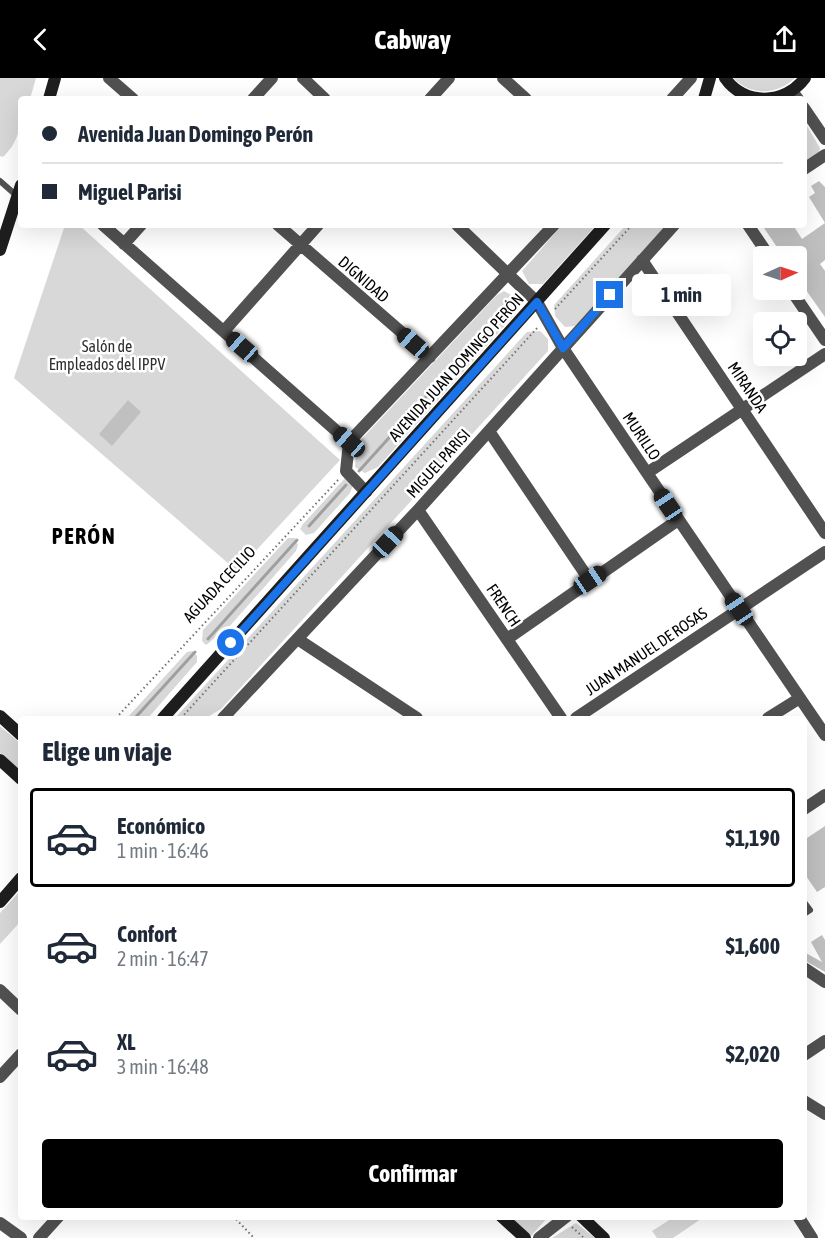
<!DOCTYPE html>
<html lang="es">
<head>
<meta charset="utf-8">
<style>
	body { margin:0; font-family:"Asap Condensed",sans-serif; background:#f2f2f3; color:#1f2937; height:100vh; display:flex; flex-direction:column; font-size:22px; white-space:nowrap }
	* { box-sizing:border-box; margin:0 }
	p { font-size:20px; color:#747a83 }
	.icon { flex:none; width:33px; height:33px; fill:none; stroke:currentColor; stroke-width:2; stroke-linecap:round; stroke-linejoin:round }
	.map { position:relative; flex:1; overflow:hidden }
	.drawer { position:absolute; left:18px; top:638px; width:789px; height:504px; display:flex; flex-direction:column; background:#fff; border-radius:6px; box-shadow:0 6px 24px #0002 }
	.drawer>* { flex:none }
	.top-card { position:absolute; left:18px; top:18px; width:789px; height:132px; border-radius:6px; box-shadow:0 6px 24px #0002; display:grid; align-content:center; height:132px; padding:0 24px; background:#fff }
	.needle { width:39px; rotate:87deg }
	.tools { position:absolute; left:753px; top:168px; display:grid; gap:12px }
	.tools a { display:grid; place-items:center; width:54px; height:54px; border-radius:6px; background:#fff; box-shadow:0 6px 24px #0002; font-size:30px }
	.end { position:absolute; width:27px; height:27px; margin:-14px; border:8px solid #1a73e8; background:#fff; box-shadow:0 0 0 3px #fff }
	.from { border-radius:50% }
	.bubble { position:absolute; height:42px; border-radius:6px; background:#fff; box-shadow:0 6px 24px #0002; font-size:20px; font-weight:700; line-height:42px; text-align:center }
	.car { position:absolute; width:18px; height:36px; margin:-18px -9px; border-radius:8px; box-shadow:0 0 4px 2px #0007; background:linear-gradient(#222 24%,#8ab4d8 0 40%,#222 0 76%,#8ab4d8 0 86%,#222 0) }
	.top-card b { display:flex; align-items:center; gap:21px; height:57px; font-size:22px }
	.top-card b+b { border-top:2px solid #e0e1e3 }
	.top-card i { width:15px; height:15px; background:#1f2937 }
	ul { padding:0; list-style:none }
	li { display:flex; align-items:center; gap:18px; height:99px; margin:0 12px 9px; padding:0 12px; border:3px solid transparent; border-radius:6px }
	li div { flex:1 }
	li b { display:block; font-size:22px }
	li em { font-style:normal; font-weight:700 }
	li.current { border-color:#000 }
	li>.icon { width:54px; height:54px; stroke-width:1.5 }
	h2 { padding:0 24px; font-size:27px; line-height:72px }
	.cta { display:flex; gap:12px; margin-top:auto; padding:12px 24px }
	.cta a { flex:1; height:69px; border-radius:6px; background:#000; color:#fff; font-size:24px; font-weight:700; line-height:69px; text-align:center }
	header { display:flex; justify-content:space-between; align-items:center; height:78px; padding:0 24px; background:#000; color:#fff; font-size:27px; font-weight:700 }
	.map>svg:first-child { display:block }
	.green { fill:#d8d8d8 }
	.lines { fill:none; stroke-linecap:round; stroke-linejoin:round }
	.stream { stroke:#9f9f9f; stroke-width:3 }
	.building { fill:#c0c0c0 }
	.path { stroke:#737373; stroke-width:2; stroke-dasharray:1.5 3; stroke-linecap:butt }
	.lane { stroke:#515151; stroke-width:6 }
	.street { stroke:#515151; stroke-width:12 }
	.secondary { stroke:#1e1e1e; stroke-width:12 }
	.route { stroke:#1a73e8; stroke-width:8 }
	.labels { text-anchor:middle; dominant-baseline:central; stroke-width:5; stroke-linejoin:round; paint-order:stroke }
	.street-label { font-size:16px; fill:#000; stroke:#fff }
	.park-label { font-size:16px; fill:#2f2f2f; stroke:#fff }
	.district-label { font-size:22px; font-weight:bold; letter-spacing:1.5px; fill:#000; stroke:#fff }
</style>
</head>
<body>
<header><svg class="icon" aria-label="back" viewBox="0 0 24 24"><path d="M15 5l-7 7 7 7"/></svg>Cabway<svg class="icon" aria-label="share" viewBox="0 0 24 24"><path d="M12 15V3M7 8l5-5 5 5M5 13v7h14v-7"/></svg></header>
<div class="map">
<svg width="825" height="1160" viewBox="0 0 825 1160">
	<rect width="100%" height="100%" fill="#fff"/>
	<path class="green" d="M0,0H36L30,21H21C21,45 21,62 3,79L0,78Z
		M733,0H795C777,17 751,18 733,0Z
		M804,43L820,70L819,75L804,85Z
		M65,147H79L340,382L237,493L14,300Z
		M562,147H596L543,206H529L522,193Z
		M626,147H667L575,248L565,249L555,238L554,227Z
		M504,213L516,220V235L378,389L365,395L355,389L357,366L497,217Z
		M540,253L548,261V273L221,631L206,640H175L527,254Z
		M346,399L353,407L350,415L314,455L306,457L300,451L303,446Z
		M288,460H295L298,467L296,473L229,549L206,567L202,563L203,552Z
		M193,573L197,578V584L148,640H127L187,574Z
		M0,648L21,666V693L0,675Z
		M21,812V843L0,866V835Z
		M510,1139H548L531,1158Z
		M674,1139H699L701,1141L673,1160H657L652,1153Z
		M576,1145L595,1160H552Z"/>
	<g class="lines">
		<path class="stream" d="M359,393L510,226
			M309,448L346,407
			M208,561L297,462
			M135,640L195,574"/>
	</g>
	<path class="building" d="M819,103L825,109V145L809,119L815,115L811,108Z
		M825,145V182L820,186L825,193V239L796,198V178H783L762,147H793L802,161Z
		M128,322L141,334L112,368L99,356Z
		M825,748V809L817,814L804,795V762Z
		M822,857L825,862V894L804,882V874L822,884L811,864Z"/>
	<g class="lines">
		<path class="path" d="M555,231L632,147
			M116,640L339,401
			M181,640L539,248
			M233,1138L254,1160
			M572,1149L584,1160"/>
		<path class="lane" d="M0,103L17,118
			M804,824L810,832L804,836"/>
		<path class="street" d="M109,0L133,21
			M303,0L325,21
			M503,0L526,21
			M792,13L798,21
			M253,21L272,0
			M430,21L449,0
			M672,21L691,0
			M804,30L825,61
			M804,91L825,77
			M103,147L349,364L346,393L366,414
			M278,147L430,279
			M457,147L537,224L563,270L647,395L825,657
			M748,147L769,178
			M124,166L141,147
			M642,182L825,455
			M791,212L825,262
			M224,253L318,147
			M489,353L590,503
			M349,364L554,147
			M647,395L825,276
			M418,432L561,640
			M507,561L678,442
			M299,562L417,640
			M223,640L418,432L674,147
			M576,640L825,474
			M768,640L800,620
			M804,731L825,717
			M804,890L825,904
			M0,912L21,932
			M804,977L825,963
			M0,999L21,976
			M804,1023L825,1036
			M798,1138L812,1160
			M0,1145L21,1160
			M39,1160L59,1138
			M539,1160L567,1138"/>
		<path class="secondary" d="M725,0C744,28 785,27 805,0
			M49,21L55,0
			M704,21L710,0
			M0,172L21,107
			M0,638L21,657
			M163,640L605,147
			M0,682L21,701
			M0,824L21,800
			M501,1138L525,1160
			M581,1138L604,1160"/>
	</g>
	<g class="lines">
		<path class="route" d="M231,565L537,224L563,270L610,217"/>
	</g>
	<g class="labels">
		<g class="street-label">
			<text transform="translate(364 201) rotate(41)">DIGNIDAD</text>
			<text transform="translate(456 289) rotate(-48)">AVENIDA JUAN DOMINGO PERÓN</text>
			<text transform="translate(748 309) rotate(56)">MIRANDA</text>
			<text transform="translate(642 358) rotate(56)">MURILLO</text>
			<text transform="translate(438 385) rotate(-48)">MIGUEL PARISI</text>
			<text transform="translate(219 506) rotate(-47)">AGUADA CECILIO</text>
			<text transform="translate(504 527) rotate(56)">FRENCH</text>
			<text transform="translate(646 573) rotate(-34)">JUAN MANUEL DE ROSAS</text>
		</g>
		<g class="park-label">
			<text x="107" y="268">Salón de<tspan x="107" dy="18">Empleados del IPPV</tspan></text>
		</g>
		<g class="district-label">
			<text x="84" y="458">PERÓN</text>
		</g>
	</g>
</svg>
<div class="tools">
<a><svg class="needle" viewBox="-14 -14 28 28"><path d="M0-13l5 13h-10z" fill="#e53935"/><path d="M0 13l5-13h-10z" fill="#747a83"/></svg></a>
<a><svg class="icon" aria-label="locate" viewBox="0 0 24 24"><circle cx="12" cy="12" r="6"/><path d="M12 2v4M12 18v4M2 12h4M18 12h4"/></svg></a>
</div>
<i class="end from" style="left:231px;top:565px"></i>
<i class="end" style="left:610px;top:217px"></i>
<div class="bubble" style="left:632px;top:196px;width:99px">1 min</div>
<i class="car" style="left:413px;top:265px;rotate:311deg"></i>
<i class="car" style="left:242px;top:269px;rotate:311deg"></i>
<i class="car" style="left:349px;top:364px;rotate:311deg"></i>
<i class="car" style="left:668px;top:427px;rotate:326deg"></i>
<i class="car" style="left:388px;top:464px;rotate:43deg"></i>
<i class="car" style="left:590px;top:502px;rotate:56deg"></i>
<i class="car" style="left:739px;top:531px;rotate:326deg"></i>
<div class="top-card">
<b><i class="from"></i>Avenida Juan Domingo Perón</b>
<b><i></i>Miguel Parisi</b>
</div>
<section class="drawer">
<h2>Elige un viaje</h2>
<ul>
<li class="current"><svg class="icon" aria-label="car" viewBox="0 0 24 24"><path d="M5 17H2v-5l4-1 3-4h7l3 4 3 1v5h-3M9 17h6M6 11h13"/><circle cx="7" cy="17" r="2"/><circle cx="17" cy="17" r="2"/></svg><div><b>Económico</b><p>1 min · 16:46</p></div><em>$1,190</em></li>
<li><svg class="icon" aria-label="car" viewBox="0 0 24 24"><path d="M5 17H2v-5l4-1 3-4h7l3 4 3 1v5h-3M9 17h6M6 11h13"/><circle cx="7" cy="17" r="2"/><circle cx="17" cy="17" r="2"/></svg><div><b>Confort</b><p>2 min · 16:47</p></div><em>$1,600</em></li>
<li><svg class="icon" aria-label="car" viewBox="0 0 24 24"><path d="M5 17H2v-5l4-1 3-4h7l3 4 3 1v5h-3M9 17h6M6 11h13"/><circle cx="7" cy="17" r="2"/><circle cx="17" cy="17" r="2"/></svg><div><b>XL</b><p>3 min · 16:48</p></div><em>$2,020</em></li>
</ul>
<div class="cta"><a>Confirmar</a></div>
</section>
</div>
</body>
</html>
